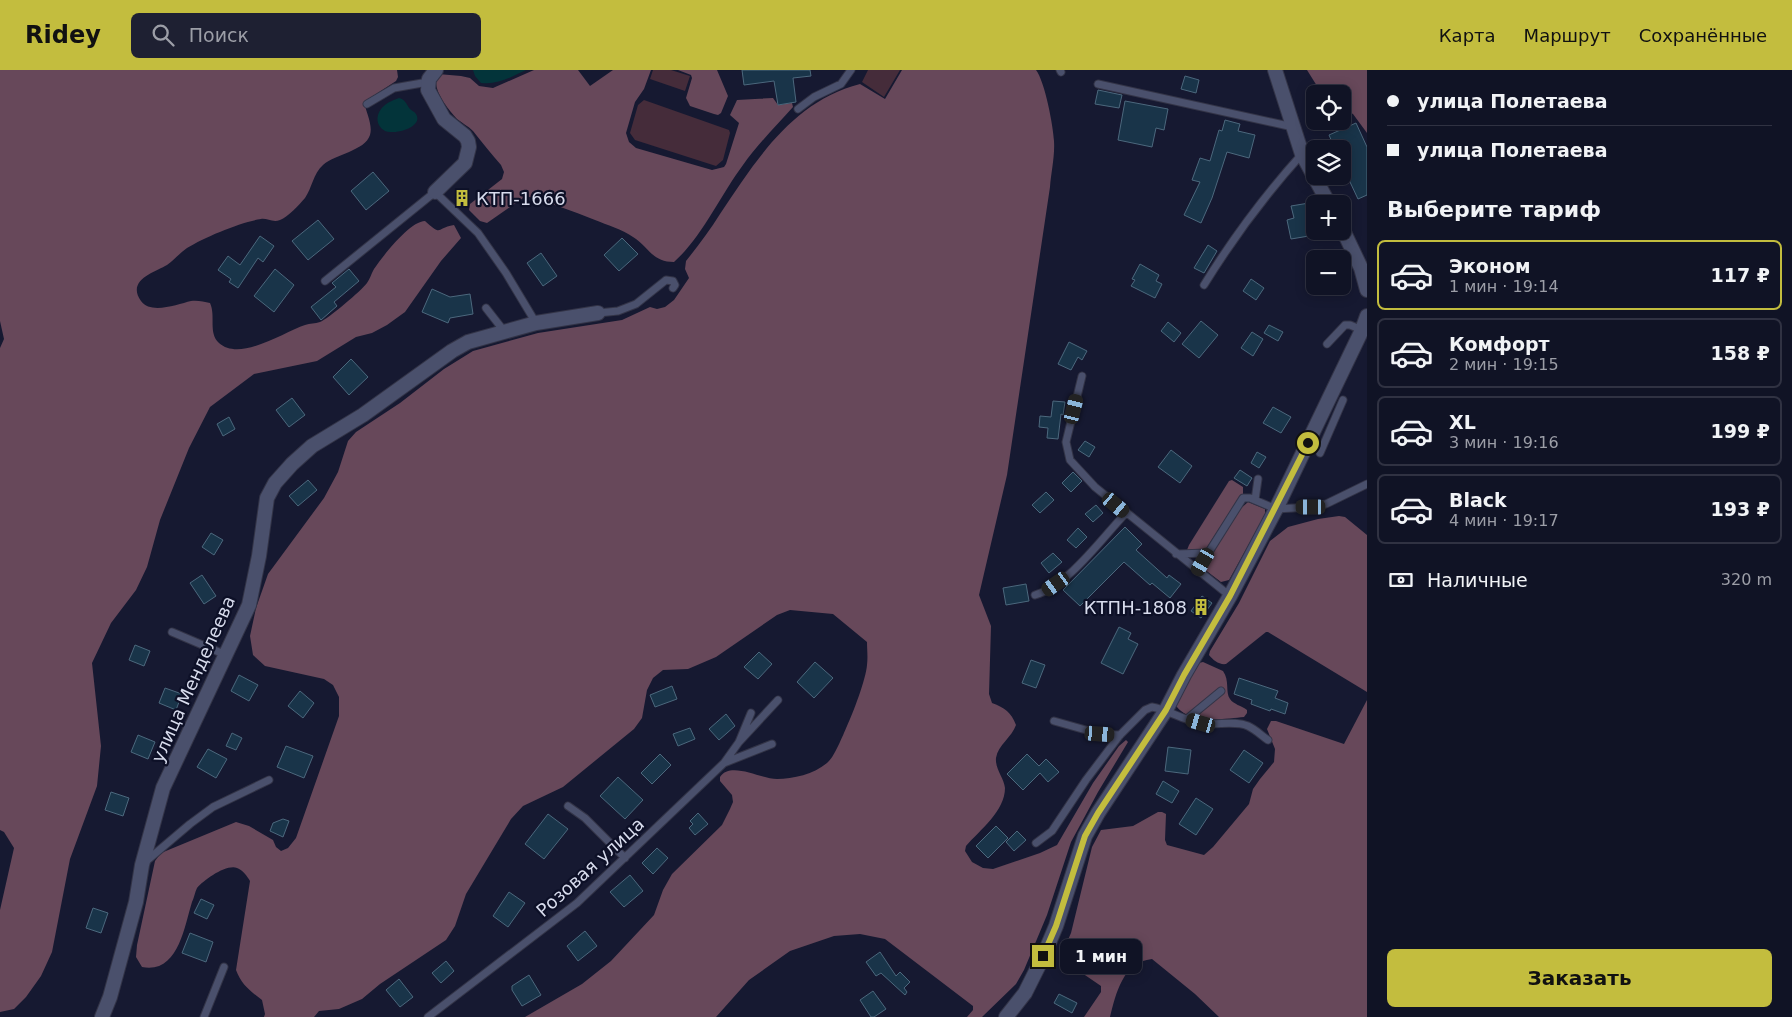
<!DOCTYPE html>
<html lang="ru">
<head>
<meta charset="utf-8">
<style>
	body { margin:0; font-family:"DejaVu Sans",sans-serif; background:#1e2032; color:#f1f3f6; height:100vh; display:flex; flex-direction:column; font-size:19px; white-space:nowrap }
	* { box-sizing:border-box; margin:0 }
	p { font-size:16px; color:#9c9ea7 }
	.icon { flex:none; width:28px; height:28px; fill:none; stroke:currentColor; stroke-width:2; stroke-linecap:round; stroke-linejoin:round }
	.map { position:relative; flex:1; overflow:hidden }
	.panel { display:flex; flex-direction:column; background:#101325; width:425px }
	.panel>* { flex:none }
	.top-card { display:grid; align-content:center; height:110px; padding:0 20px; background:#101325 }
	.tools { position:absolute; left:1306px; top:15px; display:grid; gap:10px }
	.tools a { display:grid; place-items:center; width:45px; height:45px; border-radius:8px; background:#101325; box-shadow:0 2px 12px #0003,0 0 0 1px #303242; font-size:25px }
	.end { position:absolute; width:22px; height:22px; margin:-11px; border:6px solid #c3bd3e; background:#111; box-shadow:0 0 0 2px #111 }
	.from { border-radius:50% }
	.bubble { position:absolute; height:35px; border-radius:8px; background:#101325; box-shadow:0 2px 12px #0003,0 0 0 1px #303242; font-size:16px; font-weight:700; line-height:35px; text-align:center }
	.car { position:absolute; width:15px; height:30px; margin:-15px -8px; border-radius:6px; box-shadow:0 0 4px 1px #0007; background:linear-gradient(#222 24%,#8ab4d8 0 40%,#222 0 76%,#8ab4d8 0 86%,#222 0) }
	.top-card b { display:flex; align-items:center; gap:18px; height:48px; font-size:19px }
	.top-card b+b { border-top:1px solid #303242 }
	.top-card i { width:12px; height:12px; background:#f1f3f6 }
	ul { padding:0; list-style:none }
	li { display:flex; align-items:center; gap:15px; height:70px; margin:0 10px 8px; padding:0 10px; border:2px solid #303242; border-radius:8px }
	li div { flex:1 }
	li b { display:block; font-size:19px }
	li em { font-style:normal; font-weight:700 }
	li.active { border-color:#c3bd3e }
	li>.icon { width:45px; height:45px; stroke-width:1.5 }
	h2 { padding:0 20px; font-size:22px; line-height:60px }
	.pay { display:flex; align-items:center; gap:12px; height:55px; padding:0 20px; font-size:19px }
	.pay p { margin-inline-start:auto }
	.action { display:flex; gap:10px; margin-top:auto; padding:10px 20px }
	.action a { flex:1; height:58px; border-radius:8px; background:#c3bd3e; color:#111; font-size:20px; font-weight:700; line-height:58px; text-align:center }
	header { display:flex; align-items:center; gap:30px; box-sizing:border-box; height:70px; padding:0 25px; background:#c3bd3e; color:#111 }
	header strong { font-size:24px }
	nav { display:flex; gap:28px; margin-inline-start:auto; font-size:18px }
	.search { width:350px; height:45px; background:#1e2032; display:flex; align-items:center; gap:12px; box-sizing:border-box; padding:0 18px; border-radius:8px; color:#9c9ea7; font-size:19px }
	main { display:flex; flex:1; min-height:0 }
	.map>svg:first-child { display:block }
	.green { fill:#452c3a }
	.forest { fill:#67485a }
	.water { fill:#03343a }
	.building { fill:#193449; stroke:#4c687d }
	.lines { fill:none; stroke-linecap:round; stroke-linejoin:round }
	.lane-casing { stroke:#333447; stroke-width:9 }
	.street-casing { stroke:#333447; stroke-width:16 }
	.lane { stroke:#4a506c; stroke-width:7 }
	.street { stroke:#4a506c; stroke-width:14 }
	.route { stroke:#c3bd3e; stroke-width:6 }
	.labels { text-anchor:middle; dominant-baseline:central; stroke-width:4.5; stroke-linejoin:round; paint-order:stroke }
	.poi-label { font-size:18px; fill:#d8dced; stroke:#0d1027; text-anchor:start }
	.street-label { font-size:18px; fill:#d8dced; stroke:#0d1027 }
</style>
</head>
<body>
<header>
<strong>Ridey</strong>
<div class="search"><svg class="icon" aria-label="search" viewBox="0 0 24 24"><circle cx="10" cy="10" r="6"/><path d="M15 15l6 6"/></svg>Поиск</div>
<nav><a>Карта</a><a>Маршрут</a><a>Сохранённые</a></nav>
</header>
<main>
<div class="map">
<svg width="1367" height="947" viewBox="0 0 1367 947">
	<rect width="100%" height="100%" fill="#161931"/>
	<path class="green" d="M653,0H671L690,6L685,21L650,9Z
		M868,0H900L884,27L862,12Z
		M644,30L729,60L730,63L723,90L716,96L635,70L630,63L638,35Z"/>
	<path class="forest" d="M0,0H397L398,7L396,11L364,32C366,42 373,55 370,65C365,81 335,84 323,95C313,104 312,118 305,128C299,135 288,147 280,150C273,153 267,148 261,149C241,152 205,167 187,178C180,183 174,190 167,195C155,202 126,210 141,231C151,245 178,234 191,231C198,230 204,232 210,233C216,246 208,263 219,273C240,292 284,262 305,255C310,253 315,254 320,252C328,249 362,220 367,213C370,209 371,204 374,199C383,186 410,151 425,151C443,167 435,158 454,155L461,168L441,191L405,242L387,255L372,263L356,267L317,291L254,304L210,337L189,378L160,450L147,497L136,520L111,553L92,593L101,676L97,716L70,789L52,882L41,906L26,927L14,939L0,942V840L14,778L4,762L0,760V278L4,269L0,251Z
		M534,0H578L590,16L613,0H651L644,19L635,32L626,63L629,72L636,78L712,100L724,97L726,94L739,53L730,45L737,30L773,28L778,35L792,33L793,37C776,56 757,75 743,95C720,126 702,167 674,192C652,192 649,177 633,167C622,159 607,155 595,150C572,141 549,132 526,126L487,153L480,151L469,140L470,134L502,109L504,102L501,95C491,84 482,72 473,61C468,56 462,53 457,49C448,39 430,18 438,4L461,6L470,8L479,16L493,18Z
		M678,0H717L728,26L721,43L718,45L714,44L690,36L686,28L692,8L691,5Z
		M902,0H1036C1045,12 1053,55 1054,71C1055,86 1051,103 1050,117L1007,405L979,525L991,556L989,624L992,633C1005,638 1011,642 1016,655C1012,667 998,675 996,688C995,699 1004,708 1005,718C1005,741 980,760 966,776L965,781L972,792L983,798L993,799L1040,783L1057,775L1093,713L1119,676L1126,670L1128,672L1098,722L1071,772L1047,845L1024,900L1016,914L982,947H967L973,940V936L885,869L860,864L834,866L790,881L749,910L716,947H525L582,914L611,891L654,845L663,820L672,804L722,755L730,739L733,732L732,725L720,711V707C731,691 760,709 777,709C793,709 814,704 827,693C834,688 843,665 847,656C853,643 866,609 867,595C868,587 867,579 867,572L833,544L790,540L777,545L716,587L688,599L663,600L653,608L647,620L642,648L634,659L563,717L523,736L511,749L466,824L455,856L446,870L380,914L362,929L339,939L319,941L314,947H264L265,944L262,930C250,921 241,914 236,900L250,811C247,806 243,800 237,798C226,794 204,810 197,818C195,822 194,828 192,832C184,858 178,904 142,897L136,887L137,875L155,791L161,783L236,752L249,756L273,770L276,777L281,781L288,778L296,768L339,646V627L333,615L324,609L265,596L253,585L250,566L256,538L268,504L324,428L338,402L348,371L356,362L400,333L444,299L473,281L538,263L622,250L650,237L657,239L665,237L674,230L689,208L685,199L686,191C698,176 710,160 720,144C756,90 793,31 860,14L885,29Z
		M1307,0H1367V63L1353,44L1343,39L1342,24H1322Z
		M1232,410L1243,417V424L1238,429L1200,488L1197,489L1189,484L1187,480L1189,475L1229,411Z
		M1248,432L1265,439V445L1229,510L1221,512L1204,499V496L1239,440Z
		M1339,446L1345,447L1367,465V622L1268,562H1266L1226,594C1219,595 1213,590 1209,585L1210,581L1239,533L1270,471L1288,457L1318,449Z
		M1203,592L1223,601C1230,611 1225,622 1230,629C1233,634 1242,636 1247,640V643L1244,647C1225,649 1187,655 1175,634L1176,626L1199,593Z
		M1367,630V947H1219L1195,924L1152,889C1123,892 1116,923 1110,947H1084L1101,922V916L1060,888L1071,863L1092,777L1101,760L1133,756L1158,742H1162L1166,744L1165,770L1167,775L1204,785L1213,777L1249,734L1253,719L1260,709L1274,692L1275,679L1267,659L1271,651H1276L1344,674Z"/>
	<path class="water" d="M473,0H526C511,7 498,15 481,13L475,6Z
		M399,28C406,30 406,34 410,39C412,41 414,41 416,44C424,57 395,65 385,61C374,55 376,42 385,35C388,32 394,30 399,28Z"/>
	<path class="building" d="M742,0H810L811,6L793,8L796,32L778,35L774,11L744,15Z
		M1185,6L1199,10L1196,23L1181,19Z
		M1098,20L1122,25L1119,38L1095,34Z
		M1125,31L1168,39L1164,60L1156,58L1152,77L1118,70Z
		M1225,50L1240,54L1238,61L1255,65L1249,88L1227,82L1212,128L1201,153L1184,145L1200,112L1192,110L1200,88L1210,91L1219,60L1222,61Z
		M1356,53L1367,77V125L1358,129L1342,95V79H1335L1329,65Z
		M373,102L389,121L366,140L351,121Z
		M1309,133L1315,165L1291,169L1287,150L1294,148L1291,136Z
		M318,150L334,169L308,190L292,171Z
		M260,166L274,176L263,192L258,188L238,218L229,212L231,209L218,200L228,186L240,195Z
		M622,168L638,184L619,201L604,185Z
		M1208,175L1217,181L1204,203L1194,198Z
		M541,183L557,206L543,216L527,193Z
		M1140,194L1159,205L1156,211L1162,214L1155,228L1131,216L1135,210L1132,209Z
		M275,199L294,215L274,242L254,226Z
		M349,199L359,211L334,232L337,236L321,250L311,237L336,217L332,213Z
		M1251,209L1264,218L1256,230L1243,221Z
		M432,219L450,227L470,224L473,244L450,248L448,253L422,242Z
		M1201,251L1218,265L1199,288L1182,274Z
		M1168,252L1181,263L1174,272L1161,261Z
		M1269,255L1283,262L1278,271L1264,263Z
		M1252,262L1263,269L1253,286L1241,278Z
		M1069,272L1087,281L1082,290L1078,287L1071,300L1058,294Z
		M351,289L368,307L349,325L333,307Z
		M292,328L305,345L289,357L276,340Z
		M1053,331L1065,332L1063,345L1061,344L1058,369L1047,368L1048,358L1039,357L1040,346L1051,347Z
		M1273,337L1291,347L1281,363L1263,353Z
		M229,347L235,359L223,366L217,354Z
		M1085,371L1095,377L1089,387L1078,380Z
		M1171,380L1192,396L1180,413L1158,397Z
		M1257,382L1266,387L1259,398L1251,393Z
		M1240,400L1252,408L1247,416L1234,408Z
		M1073,402L1082,411L1071,422L1062,413Z
		M308,410L317,420L298,436L289,426Z
		M1046,422L1054,430L1040,443L1032,435Z
		M1096,435L1103,443L1093,452L1085,444Z
		M1125,457L1142,474L1136,480L1167,508L1169,505L1181,514L1170,528L1152,513L1150,515L1124,492L1080,536L1063,520Z
		M1078,458L1087,467L1076,478L1067,470Z
		M211,463L223,470L214,485L202,477Z
		M1053,483L1062,492L1049,503L1041,493Z
		M202,505L216,526L204,534L190,513Z
		M1026,514L1029,531L1006,535L1003,518Z
		M1202,526L1212,533L1201,548L1191,541Z
		M1119,557L1131,563L1128,569L1138,574L1123,604L1101,593Z
		M135,575L150,581L144,596L129,590Z
		M759,582L772,594L758,609L744,597Z
		M1031,590L1045,595L1036,618L1022,613Z
		M815,592L833,608L814,628L797,612Z
		M239,605L258,615L249,631L231,621Z
		M1239,608L1278,621L1275,628L1288,633L1285,644L1271,639L1270,641L1251,634L1252,630L1234,624Z
		M672,616L677,629L655,637L650,625Z
		M165,618L182,624L176,640L159,633Z
		M300,621L314,633L303,648L288,636Z
		M726,644L735,656L719,670L709,659Z
		M690,658L695,669L678,676L673,664Z
		M232,663L242,668L236,680L226,676Z
		M138,665L155,672L148,689L131,682Z
		M286,676L313,686L304,708L277,697Z
		M1168,677L1191,680L1188,704L1165,701Z
		M208,679L227,689L216,708L197,697Z
		M1244,680L1263,693L1249,713L1230,700Z
		M660,684L671,695L652,714L641,703Z
		M1027,684L1039,696L1046,689L1059,702L1048,712L1040,703L1023,720L1007,704Z
		M618,707L643,730L625,749L600,726Z
		M1163,711L1179,721L1172,733L1156,724Z
		M111,722L129,728L123,746L105,740Z
		M1196,728L1213,739L1196,765L1179,754Z
		M698,743L708,754L695,765L689,758L693,754L690,751Z
		M548,744L568,759L544,789L525,774Z
		M283,749L289,751L283,767L270,761L273,753Z
		M996,756L1008,768L988,788L976,776Z
		M1017,761L1026,770L1014,781L1006,772Z
		M657,778L668,788L653,804L642,793Z
		M630,805L643,821L624,837L610,822Z
		M509,822L525,833L508,857L493,846Z
		M201,829L214,835L207,849L194,843Z
		M93,838L108,843L101,863L86,858Z
		M585,861L597,876L578,891L567,876Z
		M190,863L213,872L206,892L182,883Z
		M880,882L896,906L900,902L910,912L904,918L907,922L905,925L881,903L876,906L866,892Z
		M446,891L454,901L441,913L432,903Z
		M529,905L541,925L522,936L512,920V916Z
		M399,909L413,927L400,937L386,920Z
		M873,921L886,939L874,947H871L860,930Z
		M1059,924L1077,933L1072,943L1054,933Z"/>
	<g class="lines">
		<g class="lane-casing">
			<path id="lane" d="M1060,0L1061,2
				M1098,14L1293,57
				M367,34L394,18L428,12
				M798,39L814,27L841,14L851,0
				M325,211L435,122L478,163L506,203L536,253
				M1204,215C1233,168 1265,125 1302,84
				M486,238L504,261
				M598,243L618,241L636,234L666,210L673,211L675,215L673,218
				M1327,274L1345,255H1350L1362,260
				M1082,306L1066,372L1070,390L1095,417L1230,526
				M1320,383L1343,330
				M1255,430L1258,409
				M1176,484L1208,483
				M1197,501L1243,428H1250L1276,439L1311,437L1326,434L1367,414
				M1035,525C1069,515 1101,469 1126,443
				M172,562L226,585
				M1187,649L1221,621
				M1054,651L1100,664L1120,665
				M739,672L778,630
				M724,693L739,672L751,643
				M568,736L585,748L625,788
				M1036,773L1052,761L1086,710L1120,665L1145,640L1152,637C1169,640 1184,651 1201,653C1216,656 1234,650 1248,656C1255,659 1262,666 1268,670
				M144,793L190,754L213,737L269,710
				M204,947L224,897
				M428,947L577,833L724,693L772,674"/>
		</g>
		<g class="street-casing">
			<path id="street" d="M1275,0L1302,84L1329,134
				M435,122L465,93L469,77L468,71L465,66L444,49L428,20L429,9L436,0
				M1342,158L1361,198L1367,220
				M102,947L110,927L136,832L142,795L163,718L249,535L259,486L267,428L275,413L292,394L312,376L363,345L452,281L468,272L536,253L598,243
				M1006,947L1025,923L1043,887L1056,856L1085,766L1098,743L1166,640L1184,605L1230,526L1276,439L1362,260L1367,246"/>
		</g>
		<use href="#lane" class="lane"/>
		<use href="#street" class="street"/>
	</g>
	<g class="lines">
		<path class="route" d="M1043,886L1056,856L1085,766L1098,743L1166,640L1184,605L1230,526L1308,373"/>
	</g>
	<defs>
		<g id="building-bare" transform="scale(1.35)"><path d="M-4-6H4V6H1V3H-1V6H-4ZM-2.5-4.3h1.7v1.8h-1.7ZM.8-4.3h1.7v1.8H.8ZM-2.5-1h1.7V.8h-1.7ZM.8-1h1.7V.8H.8Z" fill="#c3bd3e" stroke="#0d1027" stroke-width="2.5" paint-order="stroke"/></g>
	</defs>
	<g fill-rule="evenodd">
		<use href="#building-bare" x="462" y="128"/>
		<use href="#building-bare" x="1201" y="537"/>
	</g>
	<g class="labels">
		<g class="poi-label">
			<text x="476" y="128">КТП-1666</text>
			<text x="1187" y="537" text-anchor="end">КТПН-1808</text>
		</g>
		<g class="street-label">
			<text transform="translate(193 609) rotate(-66)">улица Менделеева</text>
			<text transform="translate(590 797) rotate(-42)">Розовая улица</text>
		</g>
	</g>
</svg>
<div class="tools">
<a><svg class="icon" aria-label="locate" viewBox="0 0 24 24"><circle cx="12" cy="12" r="6"/><path d="M12 2v4M12 18v4M2 12h4M18 12h4"/></svg></a>
<a><svg class="icon" aria-label="layers" viewBox="0 0 24 24"><path d="M12 4l9 5-9 5-9-5zM3 14l9 5 9-5"/></svg></a>
<a>+</a>
<a>−</a>
</div>
<i class="end from" style="left:1308px;top:373px"></i>
<i class="end" style="left:1043px;top:886px"></i>
<div class="bubble" style="left:1060px;top:869px;width:82px">1 мин</div>
<i class="car" style="left:1074px;top:339px;rotate:14deg"></i>
<i class="car" style="left:1116px;top:435px;rotate:130deg"></i>
<i class="car" style="left:1311px;top:437px;rotate:270deg"></i>
<i class="car" style="left:1203px;top:492px;rotate:210deg"></i>
<i class="car" style="left:1056px;top:514px;rotate:235deg"></i>
<i class="car" style="left:1201px;top:653px;rotate:286deg"></i>
<i class="car" style="left:1100px;top:664px;rotate:94deg"></i>
</div>
<section class="panel">
<div class="top-card">
<b><i class="from"></i>улица Полетаева</b>
<b><i></i>улица Полетаева</b>
</div>
<h2>Выберите тариф</h2>
<ul>
<li class="active"><svg class="icon" aria-label="car" viewBox="0 0 24 24"><path d="M5 17H2v-5l4-1 3-4h7l3 4 3 1v5h-3M9 17h6M6 11h13"/><circle cx="7" cy="17" r="2"/><circle cx="17" cy="17" r="2"/></svg><div><b>Эконом</b><p>1 мин · 19:14</p></div><em>117 ₽</em></li>
<li><svg class="icon" aria-label="car" viewBox="0 0 24 24"><path d="M5 17H2v-5l4-1 3-4h7l3 4 3 1v5h-3M9 17h6M6 11h13"/><circle cx="7" cy="17" r="2"/><circle cx="17" cy="17" r="2"/></svg><div><b>Комфорт</b><p>2 мин · 19:15</p></div><em>158 ₽</em></li>
<li><svg class="icon" aria-label="car" viewBox="0 0 24 24"><path d="M5 17H2v-5l4-1 3-4h7l3 4 3 1v5h-3M9 17h6M6 11h13"/><circle cx="7" cy="17" r="2"/><circle cx="17" cy="17" r="2"/></svg><div><b>XL</b><p>3 мин · 19:16</p></div><em>199 ₽</em></li>
<li><svg class="icon" aria-label="car" viewBox="0 0 24 24"><path d="M5 17H2v-5l4-1 3-4h7l3 4 3 1v5h-3M9 17h6M6 11h13"/><circle cx="7" cy="17" r="2"/><circle cx="17" cy="17" r="2"/></svg><div><b>Black</b><p>4 мин · 19:17</p></div><em>193 ₽</em></li>
</ul>
<div class="pay"><svg class="icon" aria-label="cash" viewBox="0 0 24 24"><path d="M3 7h18v10H3z"/><circle cx="12" cy="12" r="2"/></svg>Наличные<p>320 m</p></div>
<div class="action"><a>Заказать</a></div>
</section>
</main>
</body>
</html>
